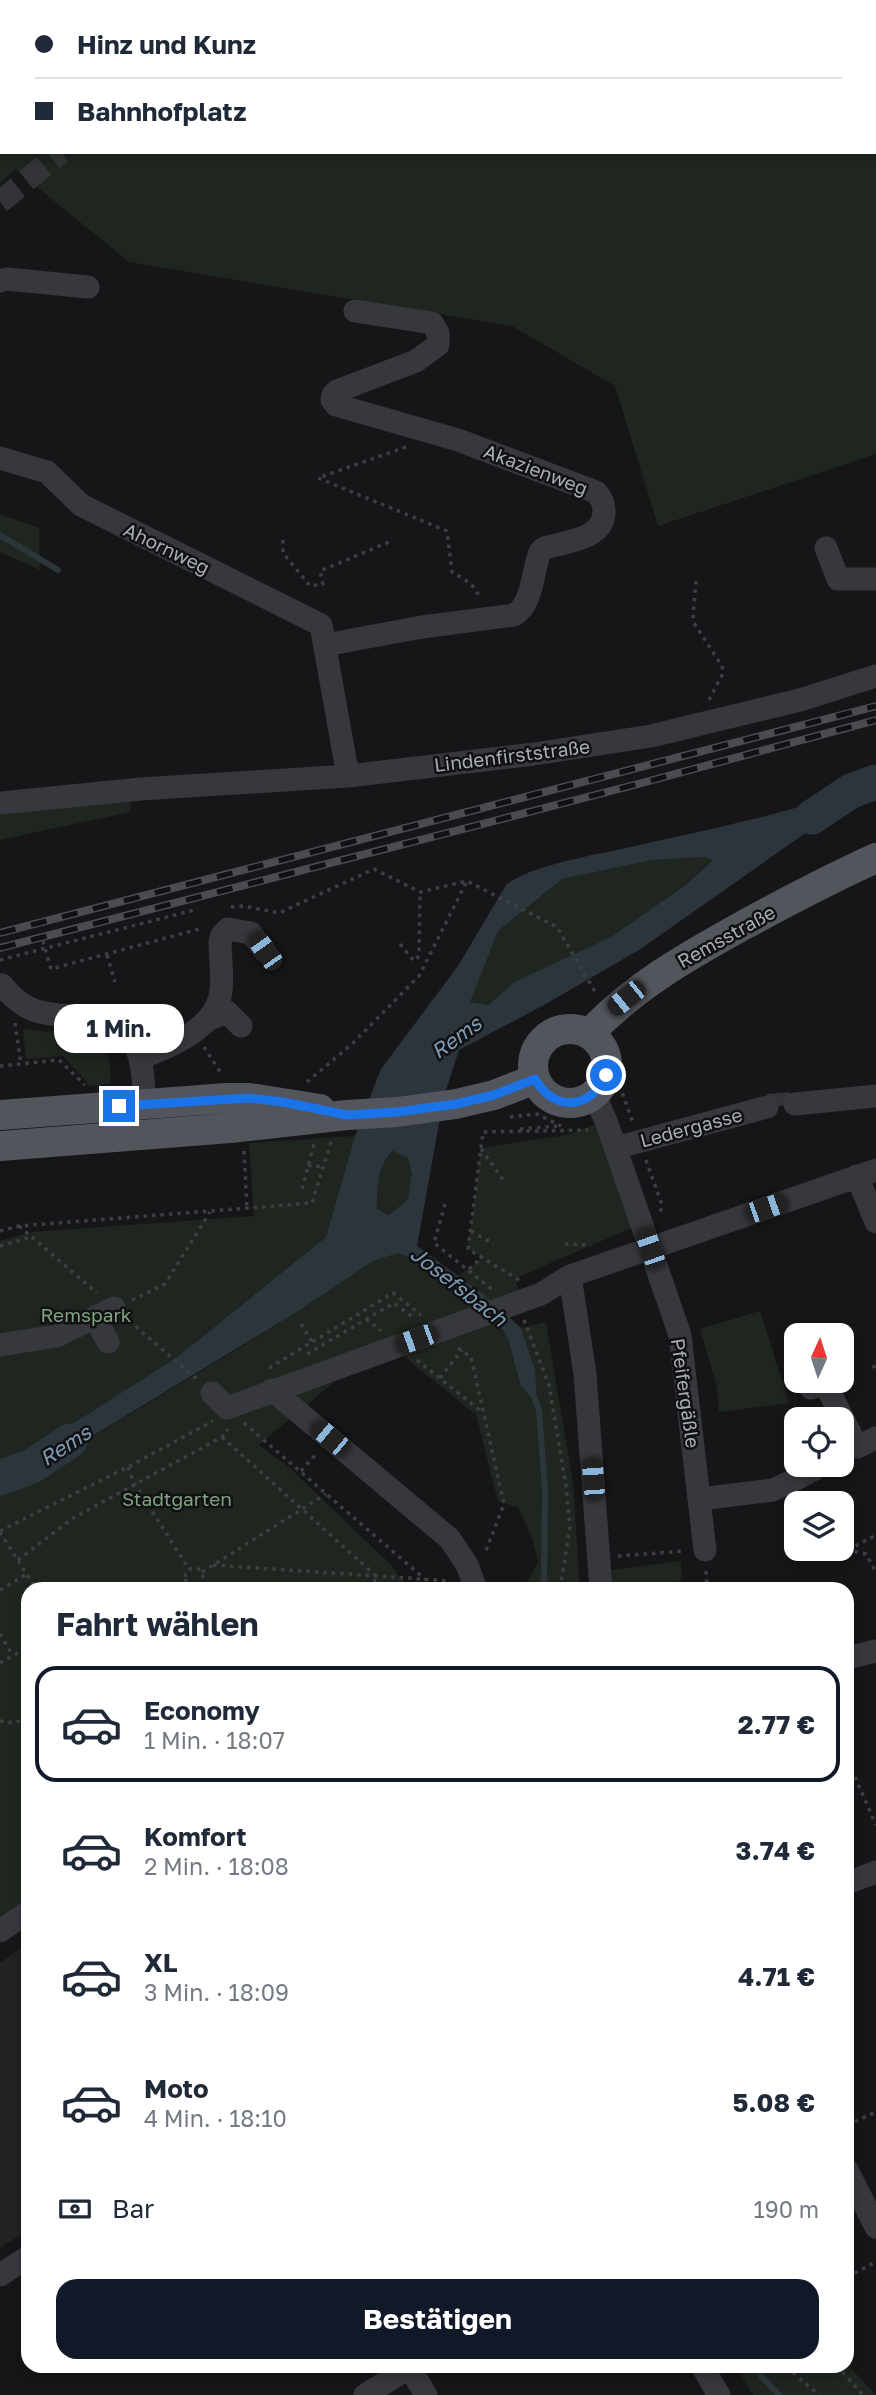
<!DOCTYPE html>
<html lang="de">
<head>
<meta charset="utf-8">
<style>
	body { margin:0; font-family:"Golos Text",sans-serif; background:#f6f6f7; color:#1f2937; height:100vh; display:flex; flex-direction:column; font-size:26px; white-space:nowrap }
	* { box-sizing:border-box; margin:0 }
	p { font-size:23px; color:#747a83 }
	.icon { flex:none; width:38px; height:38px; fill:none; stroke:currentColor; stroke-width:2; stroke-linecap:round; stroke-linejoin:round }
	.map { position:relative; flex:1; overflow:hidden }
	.drawer { position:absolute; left:21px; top:1582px; width:833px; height:791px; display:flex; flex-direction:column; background:#fff; border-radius:21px; box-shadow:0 4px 10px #0003 }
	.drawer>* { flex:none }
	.top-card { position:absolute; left:0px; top:0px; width:877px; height:154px; box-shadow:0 4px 10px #0003; display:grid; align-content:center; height:154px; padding:0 35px; background:#fff }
	.needle { width:46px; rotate:3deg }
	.buttons { position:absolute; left:784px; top:1323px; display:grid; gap:14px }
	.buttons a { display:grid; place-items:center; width:70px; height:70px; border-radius:14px; background:#fff; box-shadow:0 4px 10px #0003; font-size:35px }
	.end { position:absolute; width:32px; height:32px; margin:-16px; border:9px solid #1a73e8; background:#fff; box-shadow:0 0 0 4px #fff }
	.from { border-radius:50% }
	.bubble { position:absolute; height:49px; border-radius:21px; background:#fff; box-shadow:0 4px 10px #0003; font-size:23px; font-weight:700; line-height:49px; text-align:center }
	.car { position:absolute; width:21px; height:42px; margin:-21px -10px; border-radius:9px; box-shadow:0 0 5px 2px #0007; background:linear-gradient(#222 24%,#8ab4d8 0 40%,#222 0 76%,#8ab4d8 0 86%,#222 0) }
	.top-card b { display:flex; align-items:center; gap:24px; height:66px; font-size:26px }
	.top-card b+b { border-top:2px solid #e0e1e3 }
	.top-card i { width:18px; height:18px; background:#1f2937 }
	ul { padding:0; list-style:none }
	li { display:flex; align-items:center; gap:21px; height:116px; margin:0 14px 10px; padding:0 21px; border:4px solid transparent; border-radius:21px }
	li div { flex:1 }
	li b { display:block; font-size:26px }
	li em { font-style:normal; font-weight:700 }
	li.on { border-color:#111827 }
	li>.icon { width:63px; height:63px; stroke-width:1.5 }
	h2 { padding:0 35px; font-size:32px; line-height:84px }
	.pay { display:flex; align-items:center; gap:18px; height:77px; padding:0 35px; font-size:26px }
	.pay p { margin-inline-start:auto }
	.action { display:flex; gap:14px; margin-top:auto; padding:14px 35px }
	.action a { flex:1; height:80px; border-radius:21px; background:#111827; color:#fff; font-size:28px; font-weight:700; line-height:80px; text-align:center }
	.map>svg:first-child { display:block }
	.built { fill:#222225 }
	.green { fill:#1e261f }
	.water { fill:#2c353c; fill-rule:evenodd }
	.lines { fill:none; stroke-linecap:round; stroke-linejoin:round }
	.stream { stroke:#2c353c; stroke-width:6 }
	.river { stroke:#2c353c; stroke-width:35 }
	.minor-tunnel { stroke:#333438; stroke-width:23; stroke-dasharray:23 11; stroke-linecap:butt }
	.highway-tunnel { stroke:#333438; stroke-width:33; stroke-dasharray:33 17; stroke-linecap:butt }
	.path { stroke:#3d3f44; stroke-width:3.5; stroke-dasharray:3.5 5; stroke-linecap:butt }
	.minor { stroke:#37383d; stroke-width:23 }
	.major { stroke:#53555c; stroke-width:30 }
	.rail-casing { stroke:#4a4c52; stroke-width:8 }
	.rail { stroke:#111113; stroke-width:5; stroke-dasharray:16; stroke-linecap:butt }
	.route { stroke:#1a73e8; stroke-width:9 }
	.labels { text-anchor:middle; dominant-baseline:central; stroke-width:5; stroke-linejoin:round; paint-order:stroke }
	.street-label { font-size:19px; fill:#a8adb8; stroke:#111113 }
	.park-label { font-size:19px; fill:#7fa381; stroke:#111113 }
	.water-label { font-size:21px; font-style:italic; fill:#7f9bb3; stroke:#111113 }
</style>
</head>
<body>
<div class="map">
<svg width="876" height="2395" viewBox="0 0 876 2395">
	<rect width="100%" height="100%" fill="#161618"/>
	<path class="built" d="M28,1943V2230L0,2248V1963Z"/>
	<path class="green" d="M5,0H407L405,2H7Z
		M709,0H876V454L658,526L615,386L512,326L129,262L15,169L0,183V143L2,142V152H875V2H710Z
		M0,514L39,528L40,570L0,552Z
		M131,795L130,812L0,840V814Z
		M707,857L713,860L687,884L611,937L514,982L487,1005L469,1002L498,931L562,879L653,860Z
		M23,1029C44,1032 95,1031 106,1052C111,1061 110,1074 111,1084L90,1086L63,1056L26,1059Z
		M606,1121L634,1227L516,1278L520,1302L501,1327L508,1338L520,1384L535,1370L521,1328L546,1322L573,1483L580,1589H523L538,1562L532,1538L518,1507L498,1502L476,1415L401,1354L347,1371L259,1445L290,1468L390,1564L409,1589H28V1910L0,1928V1241L32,1232L254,1216L249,1143L355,1136L326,1237L177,1357L66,1428L35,1444L56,1458C136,1410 217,1362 297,1312C323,1296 367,1257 397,1253C411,1252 436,1272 447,1281L469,1269L482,1257L468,1249L481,1148L566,1135Z
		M394,1151L408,1158L413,1174L408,1199L389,1215L377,1209C377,1187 377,1168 394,1151Z
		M760,1311L789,1403L719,1412L717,1387L700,1329Z
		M681,1561V1578L675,1589H613L611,1570Z
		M847,2364L876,2395H753L735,2366H847Z"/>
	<path class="water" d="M851,791L814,827L639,950L544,1005L459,1050L444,1096L417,1246L483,1294L521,1328L535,1370L537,1404L520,1384L508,1338L501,1327L427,1265L398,1253L373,1261L297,1312L56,1458L32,1466L35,1444L66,1428L177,1357L326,1237L355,1136L381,1069L458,966L506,885C528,867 587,856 617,850C695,832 775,817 851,791ZM706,857L713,860L687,884L611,937L514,982L488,1005L470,1002L498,931L562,879L653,860ZM393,1151L408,1158L412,1174L408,1199L389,1215L377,1209C377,1187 377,1168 393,1151Z"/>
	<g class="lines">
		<path class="stream" d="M0,535L58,570
			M535,1399L539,1411L545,1490L544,1589
			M756,2366L761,2376L779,2395"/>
		<path class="river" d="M812,817L851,791L876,782
			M0,1478L32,1466L70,1441"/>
		<path class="minor-tunnel" d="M308,2L312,0
			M0,202L61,152
			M778,1093L779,1106
			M796,1479L823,1465"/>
		<path class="highway-tunnel" d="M149,2L152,0
			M0,100L2,99"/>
		<path class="path" d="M384,0L387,2
			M406,447L318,478L447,531L452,572C464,579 476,585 480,599
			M283,540V553L310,586L323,584L320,571L389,542
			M696,581L693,615L694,623L722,666L723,673L709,700
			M231,907L243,906L279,913L374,869L420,892L467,881L557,927L597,995
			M43,941L51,969L203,928
			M400,944L414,961L419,956L420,893
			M107,955L115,982
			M0,960L198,909
			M15,1023L21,1064
			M615,1043L619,1084L633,1123
			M204,1047L221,1073
			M0,1066L59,1060L85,1085
			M307,1082L352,1044L419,976L467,881
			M510,1117L537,1114L561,1126
			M520,1129L557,1126
			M481,1149L506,1184
			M244,1151L247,1208
			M646,1160L662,1205L660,1213
			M308,1165L323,1167
			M302,1189L314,1144
			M445,1204L434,1243L494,1291
			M19,1226L97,1293
			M0,1231L19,1226L312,1203L331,1142
			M471,1231L494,1244
			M565,1244L591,1245
			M0,1246L31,1237
			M469,1269L482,1257
			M519,1280L468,1249L483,1132L588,1130
			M132,1300L165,1284L210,1212
			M366,1319L381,1331
			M524,1320L549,1385L566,1486L570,1527L560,1589
			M129,1321L198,1380
			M301,1324L313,1343
			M458,1348L471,1357L504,1504L485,1553
			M307,1354L394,1303L414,1318
			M417,1360L482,1412
			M873,1365L876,1371
			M269,1368L393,1293L421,1315
			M440,1378L462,1350
			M244,1423L426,1580
			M222,1437L376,1576
			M128,1467L134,1483L189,1569
			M301,1471L317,1453
			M0,1531L128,1467L213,1421
			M0,1532L36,1589
			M843,1541L848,1550L866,1554L876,1572
			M848,1550L876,1535
			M618,1556L684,1551
			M18,1560L73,1518L222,1437L228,1429
			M213,1565L451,1581
			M185 1577a9 9 0 1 1 18 0a9 9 0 1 1-18 0Z
			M706,1571L707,1589
			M202,1572L326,1494
			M175,1589L187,1582
			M369,1589L377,1577
			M0,1590L25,1575
			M0,1634L13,1656
			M0,1663L28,1647
			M0,1721L15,1723L28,1717
			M855,1777L876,1825
			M847,2125L876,2112
			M847,2277L876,2262
			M788,2366L791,2371L819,2395
			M837,2366L863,2395"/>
		<path class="minor" d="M421,2L422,0
			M0,281L7,279L88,287
			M0,458L47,472L81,505L321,625L348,776
			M826,548L838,579H876
			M325,645L422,627L514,615C533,604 532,572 540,552L544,548C565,542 603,539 604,513C604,503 602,499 596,492L458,440L336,405L332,400L333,395L337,391L416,361L438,345V333L432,323L355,311
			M0,803L141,789L348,776L534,754L651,736L800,700L876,676
			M2,985C11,996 21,1006 36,1011C67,1021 111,1008 132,1040C144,1058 143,1084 145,1104
			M207,1020L227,1012L241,1026
			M140,1058C168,1048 212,1030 220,997C224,980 220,959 220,942L222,935L228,929L251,933L265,951
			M594,1094L606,1121L680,1335L705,1550
			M795,1104L876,1096
			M615,1148L767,1107
			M857,1176L876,1222
			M570,1276L585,1374L601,1589
			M95,1318L108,1342
			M0,1345L57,1336L114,1308
			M811,1388L825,1383L857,1447L876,1438
			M272,1390L450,1539L467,1565L476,1589
			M212,1393L227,1408L541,1294L570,1276L876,1170
			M700,1499L773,1490L796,1479
			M847,1658L876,1651
			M847,1883L876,1872
			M0,1931L28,1912
			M847,2170L876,2227
			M0,2275L28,2257
			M702,2366L719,2395
			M410,2368L426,2395
			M365,2395L412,2366"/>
		<path class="major" d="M533 1066a37 37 0 1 1 74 0a37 37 0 1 1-74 0Z
			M589,1034C633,987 686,957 742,926C786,902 830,879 876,858
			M0,1115L227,1098H249L320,1109
			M0,1146L230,1128L347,1115L397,1112L456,1104L494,1095L535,1079"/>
		<g class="rail-casing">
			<path id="rail" d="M0,933L876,706
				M0,948L638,784L876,720"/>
		</g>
		<use href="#rail" class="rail"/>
	</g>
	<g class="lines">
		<path class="route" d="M119,1106L249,1098L283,1102L347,1115L397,1112L456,1104L494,1095L535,1079C554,1112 591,1110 606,1075"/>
	</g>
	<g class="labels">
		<g class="street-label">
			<text transform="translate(536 469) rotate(21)">Akazienweg</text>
			<text transform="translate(167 548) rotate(26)">Ahornweg</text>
			<text transform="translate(512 755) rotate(-7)">Lindenfirststraße</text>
			<text transform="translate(726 936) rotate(-29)">Remsstraße</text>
			<text transform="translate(691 1127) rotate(-15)">Ledergasse</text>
			<text transform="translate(686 1393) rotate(82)">Pfeifergäßle</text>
		</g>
		<g class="park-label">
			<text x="86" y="1314">Remspark</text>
			<text x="177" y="1498">Stadtgarten</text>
		</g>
		<g class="water-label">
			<text transform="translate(456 1037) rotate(-36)">Rems</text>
			<text transform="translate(459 1286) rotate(38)">Josefsbach</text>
			<text transform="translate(65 1445) rotate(-33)">Rems</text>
		</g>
	</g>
</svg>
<div class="buttons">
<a><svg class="needle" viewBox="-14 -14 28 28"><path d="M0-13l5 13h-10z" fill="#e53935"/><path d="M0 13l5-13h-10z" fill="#747a83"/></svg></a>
<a><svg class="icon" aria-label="locate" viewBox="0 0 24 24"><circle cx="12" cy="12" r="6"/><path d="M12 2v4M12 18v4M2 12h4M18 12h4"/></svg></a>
<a><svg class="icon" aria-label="layers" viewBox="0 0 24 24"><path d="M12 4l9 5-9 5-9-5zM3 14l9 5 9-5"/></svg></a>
</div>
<i class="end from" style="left:606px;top:1075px"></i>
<i class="end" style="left:119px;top:1106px"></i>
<div class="bubble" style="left:54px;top:1004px;width:130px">1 Min.</div>
<i class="car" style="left:265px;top:951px;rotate:325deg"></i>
<i class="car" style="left:626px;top:998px;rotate:231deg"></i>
<i class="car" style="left:766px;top:1208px;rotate:71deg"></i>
<i class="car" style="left:650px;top:1248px;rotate:341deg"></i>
<i class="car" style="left:416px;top:1339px;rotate:250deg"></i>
<i class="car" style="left:330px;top:1438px;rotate:310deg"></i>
<i class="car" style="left:593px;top:1479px;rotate:356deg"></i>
<div class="top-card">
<b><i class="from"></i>Hinz und Kunz</b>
<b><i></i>Bahnhofplatz</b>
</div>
<section class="drawer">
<h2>Fahrt wählen</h2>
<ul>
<li class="on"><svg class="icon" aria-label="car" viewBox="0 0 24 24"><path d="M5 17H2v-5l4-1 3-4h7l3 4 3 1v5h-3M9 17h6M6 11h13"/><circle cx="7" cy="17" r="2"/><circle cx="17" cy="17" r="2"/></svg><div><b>Economy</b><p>1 Min. · 18:07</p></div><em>2.77 €</em></li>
<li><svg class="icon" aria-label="car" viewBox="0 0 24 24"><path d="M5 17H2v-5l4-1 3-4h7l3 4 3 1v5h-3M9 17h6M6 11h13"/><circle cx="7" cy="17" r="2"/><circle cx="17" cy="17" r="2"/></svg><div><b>Komfort</b><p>2 Min. · 18:08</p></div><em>3.74 €</em></li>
<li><svg class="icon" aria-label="car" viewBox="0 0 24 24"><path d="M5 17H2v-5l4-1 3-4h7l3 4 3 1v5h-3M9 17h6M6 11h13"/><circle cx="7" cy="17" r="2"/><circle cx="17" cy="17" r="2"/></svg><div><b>XL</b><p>3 Min. · 18:09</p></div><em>4.71 €</em></li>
<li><svg class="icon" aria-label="car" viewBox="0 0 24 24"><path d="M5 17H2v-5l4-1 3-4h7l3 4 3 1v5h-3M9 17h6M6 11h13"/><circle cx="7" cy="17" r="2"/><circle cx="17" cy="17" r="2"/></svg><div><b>Moto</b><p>4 Min. · 18:10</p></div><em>5.08 €</em></li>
</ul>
<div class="pay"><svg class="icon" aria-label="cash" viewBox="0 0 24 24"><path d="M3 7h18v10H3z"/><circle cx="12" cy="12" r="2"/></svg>Bar<p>190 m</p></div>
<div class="action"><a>Bestätigen</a></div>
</section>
</div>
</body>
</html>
